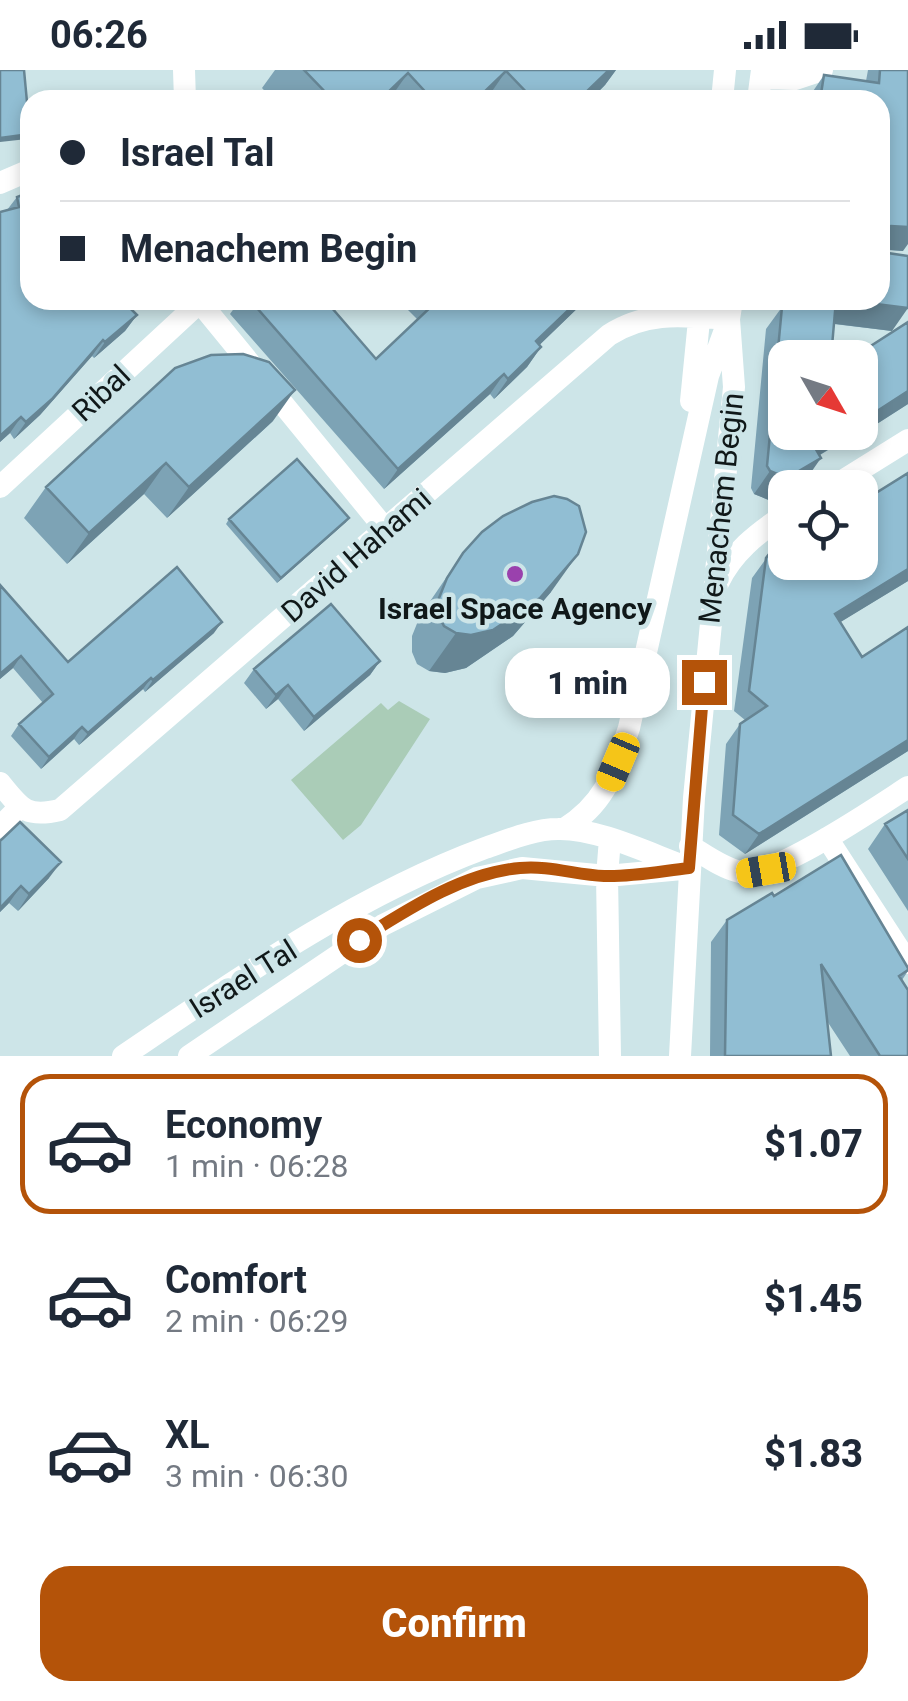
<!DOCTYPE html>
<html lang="en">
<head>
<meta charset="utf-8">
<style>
	body { margin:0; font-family:Roboto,sans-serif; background:#f2f2f3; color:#1f2937; height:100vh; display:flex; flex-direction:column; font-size:38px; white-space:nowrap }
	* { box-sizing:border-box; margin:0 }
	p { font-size:32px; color:#747a83 }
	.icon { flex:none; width:55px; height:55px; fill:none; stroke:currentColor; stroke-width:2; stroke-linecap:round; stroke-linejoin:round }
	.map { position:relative; height:986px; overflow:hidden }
	.drawer { display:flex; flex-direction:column; background:#fff; flex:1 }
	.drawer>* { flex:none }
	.hud { position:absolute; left:20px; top:20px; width:870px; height:220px; border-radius:30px; box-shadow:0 5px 15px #0003; display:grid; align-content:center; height:220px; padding:0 40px; background:#fff }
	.needle { width:65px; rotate:129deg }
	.fabs { position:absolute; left:768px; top:270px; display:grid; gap:20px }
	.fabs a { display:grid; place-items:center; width:110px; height:110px; border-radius:20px; background:#fff; box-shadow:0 5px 15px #0003; font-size:50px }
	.end { position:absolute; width:45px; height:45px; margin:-22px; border:12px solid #b45309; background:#fff; box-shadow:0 0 0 5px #fff }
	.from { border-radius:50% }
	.bubble { position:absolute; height:70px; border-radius:30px; background:#fff; box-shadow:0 5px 15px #0003; font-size:32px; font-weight:800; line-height:70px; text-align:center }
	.car { position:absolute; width:30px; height:60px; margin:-30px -15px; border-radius:12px; box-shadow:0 0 8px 2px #0007; background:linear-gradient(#f5c518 24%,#345 0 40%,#f5c518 0 76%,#345 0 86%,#f5c518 0) }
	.hud b { display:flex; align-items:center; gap:35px; height:95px; font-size:38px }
	.hud b+b { border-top:2px solid #e0e1e3 }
	.hud i { width:25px; height:25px; background:#1f2937 }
	ul { padding:18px 0 0; list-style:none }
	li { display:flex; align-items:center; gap:30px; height:140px; margin:0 20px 15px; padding:0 20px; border:5px solid transparent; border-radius:30px }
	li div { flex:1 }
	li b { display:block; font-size:38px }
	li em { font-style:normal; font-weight:800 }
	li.on { border-color:#b45309 }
	li>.icon { width:90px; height:90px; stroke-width:1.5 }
	.action { display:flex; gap:20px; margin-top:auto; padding:20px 40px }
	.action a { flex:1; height:115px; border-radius:30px; background:#b45309; color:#fff; font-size:40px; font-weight:800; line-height:115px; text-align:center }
	.status { display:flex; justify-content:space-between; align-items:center; height:70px; padding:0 50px; background:#fff; direction:ltr }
	.status svg { height:28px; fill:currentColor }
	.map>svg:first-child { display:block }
	.green { fill:#aaccb7 }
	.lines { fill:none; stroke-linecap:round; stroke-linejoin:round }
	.minor { stroke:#fff; stroke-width:22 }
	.wall { fill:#7da3b5 }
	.shaded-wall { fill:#668594 }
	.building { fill:#91bed3; stroke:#668594; stroke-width:2.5 }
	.route { stroke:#b45309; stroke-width:12 }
	.poi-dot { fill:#9a41ad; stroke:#cde5e8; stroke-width:4 }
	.labels { text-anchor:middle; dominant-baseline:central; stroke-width:9; stroke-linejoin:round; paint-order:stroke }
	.street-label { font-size:30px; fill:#101819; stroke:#cde5e8 }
	.poi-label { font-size:30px; font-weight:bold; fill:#101819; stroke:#cde5e8 }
</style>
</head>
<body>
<div class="status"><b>06:26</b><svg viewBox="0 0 49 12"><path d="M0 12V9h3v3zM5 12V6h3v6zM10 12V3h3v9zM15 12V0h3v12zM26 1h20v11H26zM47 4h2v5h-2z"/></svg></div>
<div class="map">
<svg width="908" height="986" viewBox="0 0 908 986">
	<rect width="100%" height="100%" fill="#cde5e8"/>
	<path class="green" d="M399,631L430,649L361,755L343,770L291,710L381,633L388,640Z"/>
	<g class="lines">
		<path class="minor" d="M184,0L185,30
			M761,8L795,9L822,0
			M722,30L725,0
			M758,30L762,0
			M0,113L30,100
			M198,230L386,460
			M691,331L701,230
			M0,417L202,230
			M831,418L908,370
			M718,513C732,483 757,463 785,445
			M0,713C21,739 26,748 60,740L609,265C648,240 685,246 729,249
			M0,757L20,737
			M564,759C606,733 614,702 629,658L708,306L729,249L732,230
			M827,768L908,893
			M610,769L607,806L610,986
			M690,776C705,785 722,798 740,802C771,810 877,737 908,717
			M123,986C237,909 355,826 485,778C508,770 534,759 558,759C598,758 652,785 689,798
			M189,986L383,855L477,808L522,798L607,806L682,799
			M680,986L694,728L734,317L729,249"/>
	</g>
	<path class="wall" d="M275,0H616L605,15L590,30H273L262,18Z
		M868,0H908L903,181L887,180L892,261L834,254L785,362H860V288L908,334L858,366L856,363L820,385L805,411L794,418H785L771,431L754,424L751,418L766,259L782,237H784L785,230H880V30H807L824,5L866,11Z
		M30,122V230L137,245L125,261L94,288L92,286L40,345L14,369L10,363L0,372V142L7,140L17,127Z
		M240,230H326L376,289L418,250L401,233L403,230H586L539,275L541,277L527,297L494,329L490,324L384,419L230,244Z
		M273,351L167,448L144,424L67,494L24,448L46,417Z
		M908,403V511L840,552L862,587L908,557V681L745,784L719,765L726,674L740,654L745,650L734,641L752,508L776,475L785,492Z
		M229,449L346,452L277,513L226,454Z
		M463,483L551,522L513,566L466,598L445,603L429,601L417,594L412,582V566L420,546Z
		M0,515L68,592L214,563L145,622L143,619L79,675L74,669L41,699L11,666L19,654L43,633L13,598L0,609Z
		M380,591L370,605L304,661L278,629L266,639L244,613L254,599Z
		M908,740V841L868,779L885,754Z
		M0,771L49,808L18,841L9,833L0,842Z
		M774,826L908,901L902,910L908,986H850L827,951L831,986H710L711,872L727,850Z"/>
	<path class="shaded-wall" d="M609,0H616L605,15L590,30H578Z
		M506,1L486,30H476Z
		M408,3L389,30H380Z
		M30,64L27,69L0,72V68Z
		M891,156L908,157V174L903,181L880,179V169Z
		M579,230H586L522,292L536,271Z
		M835,230H844L908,238L892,261L820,252Z
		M137,245L125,261L94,288L105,272Z
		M103,270L92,286L40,345L14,369L26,352Z
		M541,277L527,297L494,329L508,309Z
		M504,304L490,324L384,419L398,399Z
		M295,320L273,351L167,448L189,417Z
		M908,321V334L858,366L874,343Z
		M872,340L860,358V348Z
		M21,347L10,363L0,372V366Z
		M836,362H857L798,398L814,376Z
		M821,388L805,411L794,418H785V422L771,431L754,424L770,401Z
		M166,393L144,424L67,494L89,463Z
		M349,448L346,452L277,513L281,508Z
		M578,484L551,522L513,566L466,598L445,603L429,601L456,563Z
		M908,499V511L821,564L835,544Z
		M222,552L214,563L145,622L153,610Z
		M21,586L13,598L0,609V604Z
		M380,591L370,605L304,661L314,647Z
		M151,608L143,619L79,675L88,663Z
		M288,615L278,629L266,639L276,625Z
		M82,657L74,669L41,699L49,687Z
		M908,670V681L745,784L759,764Z
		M61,792L49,808L18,841L29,824Z
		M21,816L9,833L0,842V838Z"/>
	<path class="building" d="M0,0H24L30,64L0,68Z
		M304,0H609L578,30H534L506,1L476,30H433L408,3L380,30H333Z
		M880,0H908V157L891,156L881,167L888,183L908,186V238L844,230H880V30H820L824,5L879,13Z
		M30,122V230H122L137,245L105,272L103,270L52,329L26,352L21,347L0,366V142L19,137L17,127Z
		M250,230H325L376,289L435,233L432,230H579L536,271L541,277L508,309L504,304L398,399Z
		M798,230H836L831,288H785V362H836L814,376L821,388L787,408L770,401L767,396L782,237L797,238Z
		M908,252V321L874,343L872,340L860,348V288H852Z
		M243,284L269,292L295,320L189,417L166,393L89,463L46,417L175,298L211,285Z
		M297,389L349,448L281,508L229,449Z
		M908,403V499L835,544L862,587L908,557V670L759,764L733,745L740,654L767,636L749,621L766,488L776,475L785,469V492H860V433Z
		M554,426L567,429L579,436L586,462L578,484L540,528L493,560L471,565L456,563L444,556L438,544L439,528L447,508L463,483L482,462L503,446L532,432Z
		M177,497L222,552L153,610L151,608L88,663L82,657L49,687L19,654L53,624L21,586L0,604V515L68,592Z
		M331,534L380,591L314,647L288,615L276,625L254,599Z
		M908,740V789L885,754Z
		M20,752L61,792L29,824L21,816L0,838V771Z
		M841,785L908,898V900L899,906L908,920V986H880L821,894L831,986H725L727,850L772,823L774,826Z"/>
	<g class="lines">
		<path class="route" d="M359,870C407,840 462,803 520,798C548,795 577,805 604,806C632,807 662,801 689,798L704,612"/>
	</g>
	<circle class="poi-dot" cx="515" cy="504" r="10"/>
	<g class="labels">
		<g class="street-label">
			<text transform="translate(101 323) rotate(-43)">Ribal</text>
			<text transform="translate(721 438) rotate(-84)">Menachem Begin</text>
			<text transform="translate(356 485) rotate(-41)">David Hahami</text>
			<text transform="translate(243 909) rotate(-32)">Israel Tal</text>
		</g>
		<g class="poi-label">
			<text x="515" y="538">Israel Space Agency</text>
		</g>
	</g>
</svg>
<div class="fabs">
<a><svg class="needle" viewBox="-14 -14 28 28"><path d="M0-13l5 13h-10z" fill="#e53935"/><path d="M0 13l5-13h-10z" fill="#747a83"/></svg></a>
<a><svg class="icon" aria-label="locate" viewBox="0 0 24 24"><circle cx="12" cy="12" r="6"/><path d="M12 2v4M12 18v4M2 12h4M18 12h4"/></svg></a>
</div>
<i class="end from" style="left:359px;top:870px"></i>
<i class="end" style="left:704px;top:612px"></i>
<div class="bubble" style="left:505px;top:578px;width:165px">1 min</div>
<i class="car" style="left:618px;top:692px;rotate:203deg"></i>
<i class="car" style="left:766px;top:800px;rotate:260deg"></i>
<div class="hud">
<b><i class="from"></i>Israel Tal</b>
<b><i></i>Menachem Begin</b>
</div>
</div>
<section class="drawer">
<ul>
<li class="on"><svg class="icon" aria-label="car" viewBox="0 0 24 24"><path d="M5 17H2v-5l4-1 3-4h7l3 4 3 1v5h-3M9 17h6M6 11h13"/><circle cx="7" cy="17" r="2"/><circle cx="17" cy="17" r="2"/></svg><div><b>Economy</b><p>1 min · 06:28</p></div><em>$1.07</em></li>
<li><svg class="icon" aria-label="car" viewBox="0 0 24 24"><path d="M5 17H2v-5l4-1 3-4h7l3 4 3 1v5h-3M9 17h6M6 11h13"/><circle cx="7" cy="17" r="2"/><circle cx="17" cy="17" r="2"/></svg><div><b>Comfort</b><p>2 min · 06:29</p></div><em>$1.45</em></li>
<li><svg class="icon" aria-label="car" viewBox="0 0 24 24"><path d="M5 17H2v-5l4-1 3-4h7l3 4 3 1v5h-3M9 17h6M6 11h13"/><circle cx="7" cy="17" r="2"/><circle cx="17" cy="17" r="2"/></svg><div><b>XL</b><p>3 min · 06:30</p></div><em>$1.83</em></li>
</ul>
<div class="action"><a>Confirm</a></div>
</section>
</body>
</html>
